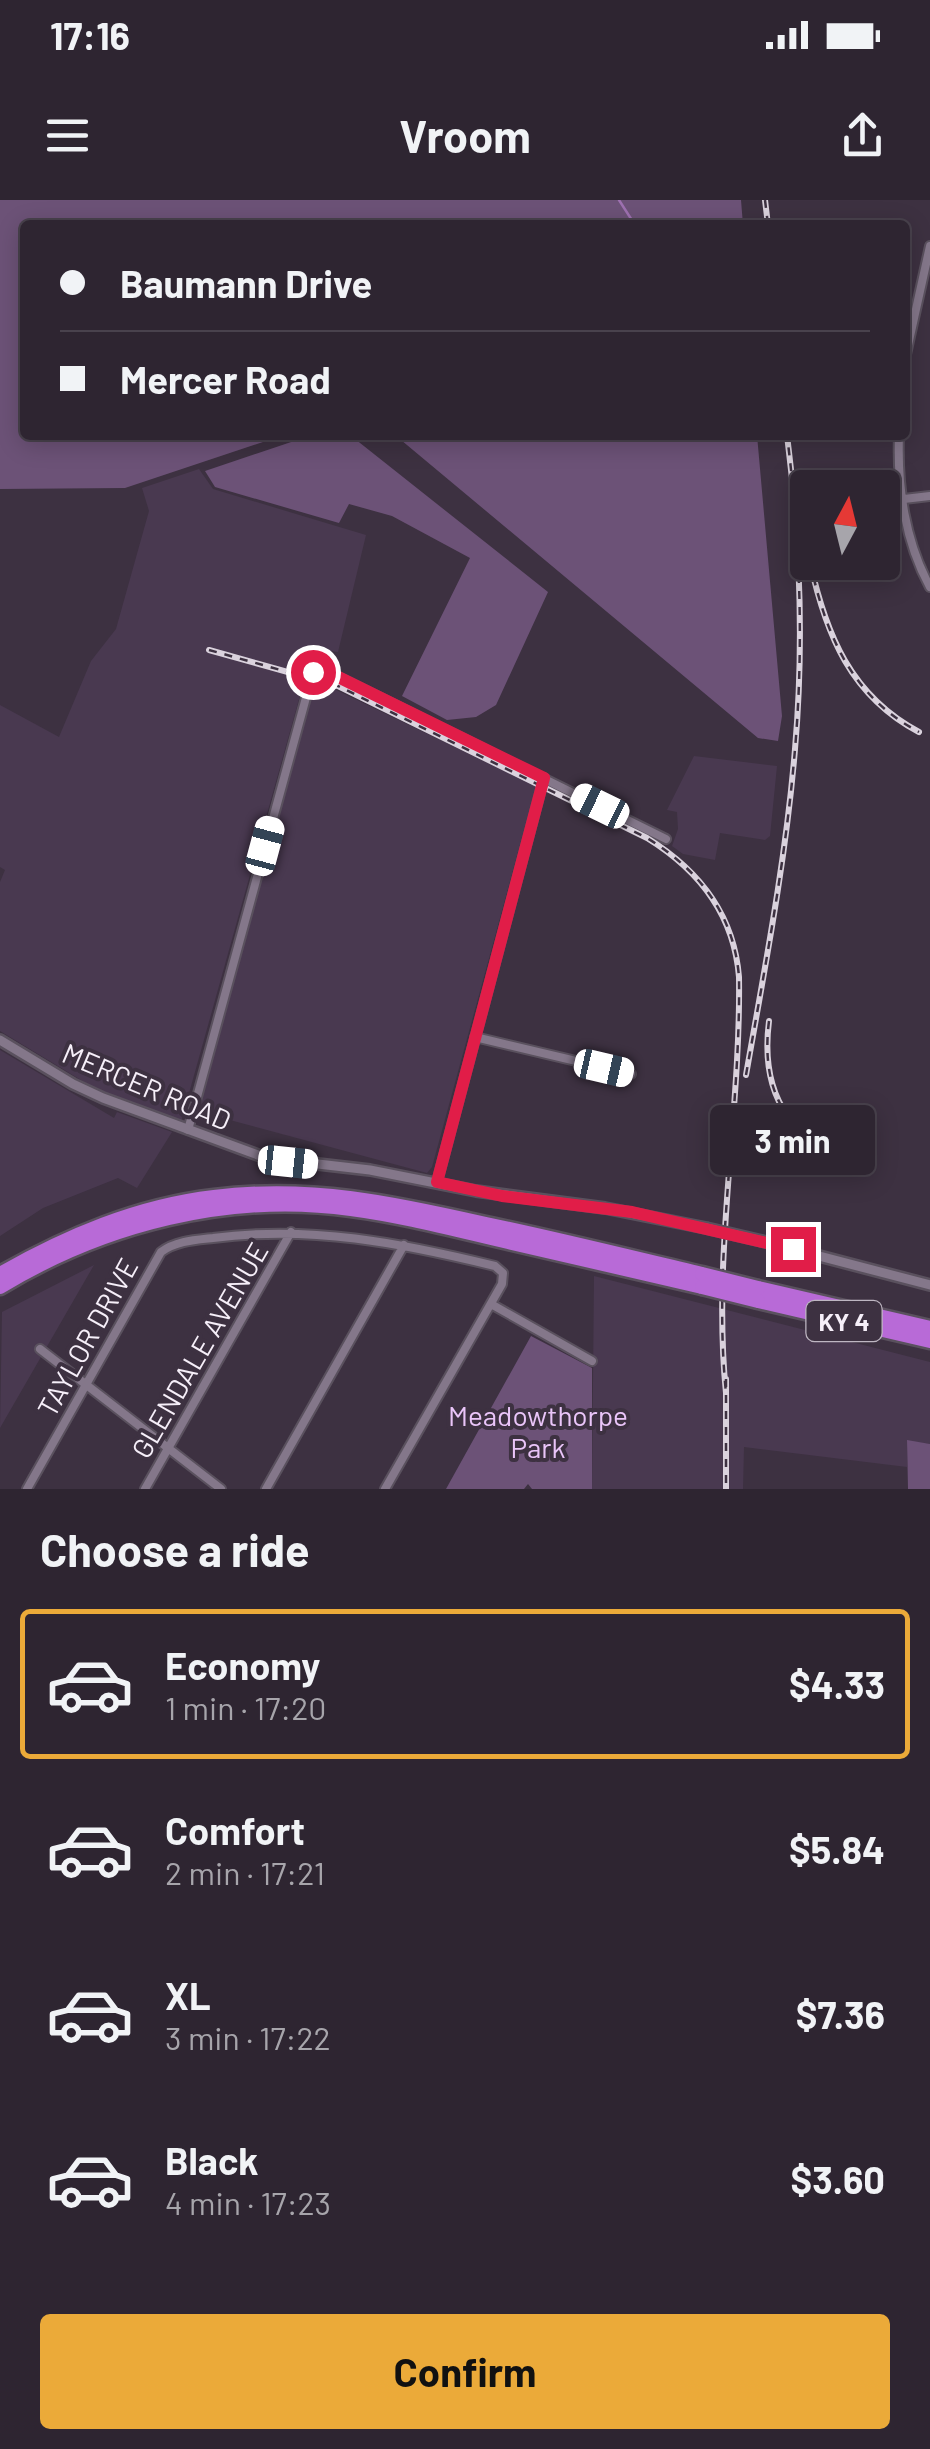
<!DOCTYPE html>
<html lang="en">
<head>
<meta charset="utf-8">
<style>
	body { margin:0; font-family:Barlow,sans-serif; background:#362d39; color:#f1f3f6; height:100vh; display:flex; flex-direction:column; font-size:38px; white-space:nowrap }
	* { box-sizing:border-box; margin:0 }
	p { font-size:32px; color:#a7a5ab }
	.icon { flex:none; width:55px; height:55px; fill:none; stroke:currentColor; stroke-width:2; stroke-linecap:round; stroke-linejoin:round }
	.map { position:relative; height:1289px; overflow:hidden }
	.panel { display:flex; flex-direction:column; background:#2e2531; flex:1 }
	.panel>* { flex:none }
	.banner { position:absolute; left:20px; top:20px; width:890px; height:220px; border-radius:10px; box-shadow:0 5px 25px #0003,0 0 0 2px #49424d; display:grid; align-content:center; height:220px; padding:0 40px; background:#2e2531 }
	.needle { width:65px; rotate:7deg }
	.tools { position:absolute; left:790px; top:270px; display:grid; gap:20px }
	.tools a { display:grid; place-items:center; width:110px; height:110px; border-radius:10px; background:#2e2531; box-shadow:0 5px 25px #0003,0 0 0 2px #49424d; font-size:50px }
	.end { position:absolute; width:45px; height:45px; margin:-22px; border:12px solid #e11d48; background:#fff; box-shadow:0 0 0 5px #fff }
	.from { border-radius:50% }
	.bubble { position:absolute; height:70px; border-radius:10px; background:#2e2531; box-shadow:0 5px 25px #0003,0 0 0 2px #49424d; font-size:32px; font-weight:700; line-height:70px; text-align:center }
	.car { position:absolute; width:30px; height:60px; margin:-30px -15px; border-radius:12px; box-shadow:0 0 8px 2px #0007; background:linear-gradient(#fff 24%,#345 0 40%,#fff 0 76%,#345 0 86%,#fff 0) }
	.banner b { display:flex; align-items:center; gap:35px; height:95px; font-size:38px }
	.banner b+b { border-top:2px solid #49424d }
	.banner i { width:25px; height:25px; background:#f1f3f6 }
	ul { padding:0; list-style:none }
	li { display:flex; align-items:center; gap:30px; height:150px; margin:0 20px 15px; padding:0 20px; border:5px solid transparent; border-radius:10px }
	li div { flex:1 }
	li b { display:block; font-size:38px }
	li em { font-style:normal; font-weight:700 }
	li.on { border-color:#ebaa39 }
	li>.icon { width:90px; height:90px; stroke-width:1.5 }
	h2 { padding:0 40px; font-size:45px; line-height:120px }
	.cta { display:flex; gap:20px; margin-top:auto; padding:20px 40px }
	.cta a { flex:1; height:115px; border-radius:10px; background:#ebaa39; color:#111; font-size:40px; font-weight:700; line-height:115px; text-align:center }
	.status { display:flex; justify-content:space-between; align-items:center; height:70px; padding:0 50px; background:#2e2531; direction:ltr }
	.status svg { height:28px; fill:currentColor }
	header { display:flex; justify-content:space-between; align-items:center; height:130px; padding:0 40px; background:#2e2531; font-size:45px; font-weight:700 }
	.map>svg:first-child { display:block }
	.built { fill:#493950 }
	.green { fill:#6c5277 }
	.lines { fill:none; stroke-linecap:round; stroke-linejoin:round }
	.stream { stroke:#9e71b1; stroke-width:2.5 }
	.minor-casing { stroke:#5a515e; stroke-width:12 }
	.tertiary-casing { stroke:#5a515e; stroke-width:14 }
	.motorway-casing { stroke:#5a515e; stroke-width:19 }
	.minor { stroke:#84778a; stroke-width:8 }
	.tertiary { stroke:#84778a; stroke-width:9 }
	.motorway { stroke:#b86ad7; stroke-width:14 }
	.rail-casing { stroke:#dad2dd; stroke-width:6 }
	.rail { stroke:#3d3141; stroke-width:2.5; stroke-dasharray:8; stroke-linecap:butt }
	.tertiary-bridge-casing { stroke:#5a515e; stroke-width:14; stroke-linecap:butt }
	.motorway-bridge-casing { stroke:#5a515e; stroke-width:19; stroke-linecap:butt }
	.tertiary-bridge { stroke:#84778a; stroke-width:9 }
	.motorway-bridge { stroke:#b86ad7; stroke-width:14 }
	.route { stroke:#e11d48; stroke-width:12 }
	.labels { text-anchor:middle; dominant-baseline:central; stroke-width:8; stroke-linejoin:round; paint-order:stroke }
	.shield { fill:#3d3141; stroke:#beb6c2; stroke-width:2.5 }
	.shield-label { font-size:25px; font-weight:bold; fill:#f6eff9 }
	.street-label { font-size:28px; fill:#f6eff9; stroke:#3d3141 }
	.park-label { font-size:28px; fill:#eac5f9; stroke:#3d3141 }
</style>
</head>
<body>
<div class="status"><b>17:16</b><svg viewBox="0 0 49 12"><path d="M0 12V9h3v3zM5 12V6h3v6zM10 12V3h3v9zM15 12V0h3v12zM26 1h20v11H26zM47 4h2v5h-2z"/></svg></div>
<header><svg class="icon" aria-label="menu" viewBox="0 0 24 24"><path d="M4 6h16M4 12h16M4 18h16"/></svg>Vroom<svg class="icon" aria-label="share" viewBox="0 0 24 24"><path d="M12 15V3M7 8l5-5 5 5M5 13v7h14v-7"/></svg></header>
<div class="map">
<svg width="930" height="1289" viewBox="0 0 930 1289">
	<rect width="100%" height="100%" fill="#3d3141"/>
	<path class="built" d="M199,269L213,289L366,335L338,452L313,449L181,922L104,894L0,831V682L5,670L0,667V505L59,537L91,461L116,429L149,311L142,288Z
		M328,486L536,586L432,967L427,973L196,911L313,490Z
		M694,556L777,566L770,636L765,640L720,633L715,660L683,654L672,646L678,629L677,612L667,610Z
		M0,850L114,918L117,912L172,932L137,988L118,978L43,1008L0,1036Z
		M94,1065L0,1228L2,1112Z
		M594,1076L930,1162V1244L907,1241V1267L744,1247L743,1289H592Z"/>
	<path class="green" d="M0,0H741L743,25H25V235H284L125,288L0,289Z
		M312,235H350L548,392L496,505L476,517L447,520L402,496L470,358L392,316L349,304L339,323L215,287L205,271Z
		M395,235H757L782,516L778,541L758,538Z
		M531,1136L592,1168V1289H532L528,1284L524,1289H446Z
		M907,1240L930,1244V1289H908Z"/>
	<g class="lines">
		<path class="stream" d="M619,0L635,25"/>
		<g class="minor-casing">
			<path id="minor" d="M905,159L930,46
				M899,235C897,286 905,342 930,387
				M904,299L930,296
				M475,837L631,874
				M188,930L313,472L326,471L666,639
				M437,982L544,578
				M491,1104L592,1161
				M40,1149L221,1289
				M27,1289L161,1052C176,1041 195,1040 213,1038C310,1025 401,1043 495,1066L503,1073L502,1084L385,1289
				M145,1289L291,1032
				M266,1289L404,1045"/>
		</g>
		<g class="tertiary-casing">
			<path id="tertiary" d="M0,840L73,884L103,898L266,958L370,970L476,991L605,1008L706,1028
				M762,1041L930,1085"/>
		</g>
		<g class="motorway-casing">
			<path id="motorway" d="M0,1074C67,1036 137,1006 214,997C311,985 393,1003 486,1024C558,1039 630,1057 702,1074
				M0,1087C104,1024 230,992 351,1009C404,1016 456,1030 508,1042C573,1057 637,1072 702,1087
				M758,1088L930,1128
				M758,1101L930,1141"/>
		</g>
		<use href="#minor" class="minor"/>
		<use href="#tertiary" class="tertiary"/>
		<use href="#motorway" class="motorway"/>
		<g class="rail-casing">
			<path id="rail" d="M765,0L768,25
				M810,362C826,435 851,496 919,532
				M209,450L338,486L647,638C699,670 734,714 739,777C741,915 712,1054 726,1193
				M769,821C759,901 795,946 871,966
				M746,875C765,767 786,659 795,549C804,445 800,338 787,235
				M726,1179V1289"/>
		</g>
		<use href="#rail" class="rail"/>
		<g class="tertiary-bridge-casing">
			<path id="tertiary-bridge" d="M706,1028L762,1041"/>
		</g>
		<g class="motorway-bridge-casing">
			<path id="motorway-bridge" d="M702,1074L758,1088
				M702,1087L758,1101"/>
		</g>
		<use href="#tertiary-bridge" class="tertiary-bridge"/>
		<use href="#motorway-bridge" class="motorway-bridge"/>
	</g>
	<g class="lines">
		<path class="route" d="M313,472L326,471L544,578L437,982L502,996L632,1012L793,1049"/>
	</g>
	<g class="labels">
		<rect class="shield" x="806.5" y="1101" width="75" height="40" rx="8"/>
		<g class="shield-label">
			<text x="844" y="1121">KY 4</text>
		</g>
		<g class="street-label">
			<text transform="translate(147 886) rotate(23)">MERCER ROAD</text>
			<text transform="translate(87 1137) rotate(-61)">TAYLOR DRIVE</text>
			<text transform="translate(199 1150) rotate(-60)">GLENDALE AVENUE</text>
		</g>
		<g class="park-label">
			<text x="538" y="1215">Meadowthorpe<tspan x="538" dy="32">Park</tspan></text>
		</g>
	</g>
</svg>
<div class="tools">
<a><svg class="needle" viewBox="-14 -14 28 28"><path d="M0-13l5 13h-10z" fill="#e53935"/><path d="M0 13l5-13h-10z" fill="#a7a5ab"/></svg></a>
</div>
<i class="end from" style="left:313px;top:472px"></i>
<i class="end" style="left:793px;top:1049px"></i>
<div class="bubble" style="left:710px;top:905px;width:165px">3 min</div>
<i class="car" style="left:600px;top:606px;rotate:296deg"></i>
<i class="car" style="left:265px;top:646px;rotate:15deg"></i>
<i class="car" style="left:604px;top:868px;rotate:103deg"></i>
<i class="car" style="left:288px;top:962px;rotate:96deg"></i>
<div class="banner">
<b><i class="from"></i>Baumann Drive</b>
<b><i></i>Mercer Road</b>
</div>
</div>
<section class="panel">
<h2>Choose a ride</h2>
<ul>
<li class="on"><svg class="icon" aria-label="car" viewBox="0 0 24 24"><path d="M5 17H2v-5l4-1 3-4h7l3 4 3 1v5h-3M9 17h6M6 11h13"/><circle cx="7" cy="17" r="2"/><circle cx="17" cy="17" r="2"/></svg><div><b>Economy</b><p>1 min · 17:20</p></div><em>$4.33</em></li>
<li><svg class="icon" aria-label="car" viewBox="0 0 24 24"><path d="M5 17H2v-5l4-1 3-4h7l3 4 3 1v5h-3M9 17h6M6 11h13"/><circle cx="7" cy="17" r="2"/><circle cx="17" cy="17" r="2"/></svg><div><b>Comfort</b><p>2 min · 17:21</p></div><em>$5.84</em></li>
<li><svg class="icon" aria-label="car" viewBox="0 0 24 24"><path d="M5 17H2v-5l4-1 3-4h7l3 4 3 1v5h-3M9 17h6M6 11h13"/><circle cx="7" cy="17" r="2"/><circle cx="17" cy="17" r="2"/></svg><div><b>XL</b><p>3 min · 17:22</p></div><em>$7.36</em></li>
<li><svg class="icon" aria-label="car" viewBox="0 0 24 24"><path d="M5 17H2v-5l4-1 3-4h7l3 4 3 1v5h-3M9 17h6M6 11h13"/><circle cx="7" cy="17" r="2"/><circle cx="17" cy="17" r="2"/></svg><div><b>Black</b><p>4 min · 17:23</p></div><em>$3.60</em></li>
</ul>
<div class="cta"><a>Confirm</a></div>
</section>
</body>
</html>
